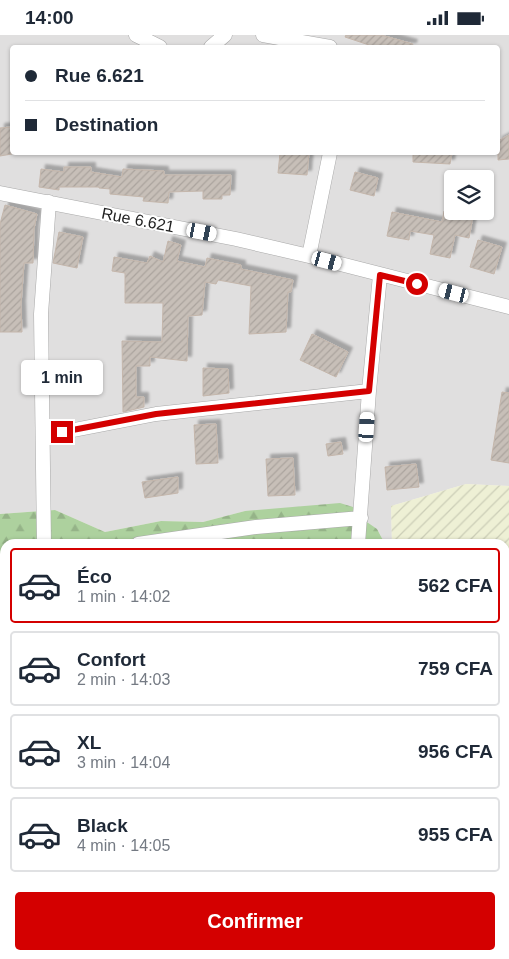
<!DOCTYPE html>
<html lang="fr">
<head>
<meta charset="utf-8">
<style>
	body { margin:0; font-family:Helvetica,sans-serif; background:#f6f6f7; color:#1f2937; height:100vh; display:flex; flex-direction:column; font-size:19px; white-space:nowrap }
	* { box-sizing:border-box; margin:0 }
	p { font-size:16px; color:#747a83 }
	.icon { flex:none; width:28px; height:28px; fill:none; stroke:currentColor; stroke-width:2; stroke-linecap:round; stroke-linejoin:round }
	.map { position:relative; flex:1; overflow:hidden }
	.side { position:absolute; left:0px; top:504px; width:510px; height:421px; display:flex; flex-direction:column; background:#fff; border-radius:15px 15px 0 0; box-shadow:0 1px 4px #0004 }
	.side>* { flex:none }
	.hud { position:absolute; left:10px; top:10px; width:490px; height:110px; border-radius:5px; box-shadow:0 1px 4px #0004; display:grid; align-content:center; height:110px; padding:0 15px; background:#fff }
	.buttons { position:absolute; left:444px; top:135px; display:grid; gap:10px }
	.buttons a { display:grid; place-items:center; width:50px; height:50px; border-radius:5px; background:#fff; box-shadow:0 1px 4px #0004; font-size:25px }
	.end { position:absolute; width:22px; height:22px; margin:-11px; border:6px solid #d40000; background:#fff; box-shadow:0 0 0 2px #fff }
	.from { border-radius:50% }
	.bubble { position:absolute; height:35px; border-radius:5px; background:#fff; box-shadow:0 1px 4px #0004; font-size:16px; font-weight:600; line-height:35px; text-align:center }
	.car { position:absolute; width:15px; height:30px; margin:-15px -8px; border-radius:6px; box-shadow:0 0 4px 1px #0007; background:linear-gradient(#fff 24%,#345 0 40%,#fff 0 76%,#345 0 86%,#fff 0) }
	.hud b { display:flex; align-items:center; gap:18px; height:48px; font-size:19px }
	.hud b+b { border-top:1px solid #e0e1e3 }
	.hud i { width:12px; height:12px; background:#1f2937 }
	ul { padding:9px 0 0; list-style:none }
	li { display:flex; align-items:center; gap:15px; height:75px; margin:0 10px 8px; padding:0 5px; border:2px solid #e0e1e3; border-radius:5px }
	li div { flex:1 }
	li b { display:block; font-size:19px }
	li em { font-style:normal; font-weight:600 }
	li.on { border-color:#d40000 }
	li>.icon { width:45px; height:45px; stroke-width:1.5 }
	.button { display:flex; gap:10px; margin-top:auto; padding:10px 15px }
	.button a { flex:1; height:58px; border-radius:5px; background:#d40000; color:#fff; font-size:20px; font-weight:600; line-height:58px; text-align:center }
	.status { display:flex; justify-content:space-between; align-items:center; height:35px; padding:0 25px; background:#fff; direction:ltr }
	.status svg { height:14px; fill:currentColor }
	.map>svg:first-child { display:block }
	.residential { fill:#e0dfdf; fill-rule:evenodd }
	.farmland { fill:url(#farmland-furrows) }
	.forest { fill:url(#forest-firs) }
	.building { fill:url(#building-hatch); stroke:#c4b6ab; filter:url(#shadow) }
	.lines { fill:none; stroke-linecap:round; stroke-linejoin:round }
	.street-casing { stroke:#a9a9a9; stroke-width:15 }
	.street { stroke:#fff; stroke-width:14 }
	.route { stroke:#d40000; stroke-width:6 }
	.labels { text-anchor:middle; dominant-baseline:central; stroke-width:4; stroke-linejoin:round; paint-order:stroke }
	.street-label { font-size:16px; fill:#222; stroke:#fff }
</style>
</head>
<body>
<div class="status"><b>14:00</b><svg viewBox="0 0 49 12"><path d="M0 12V9h3v3zM5 12V6h3v6zM10 12V3h3v9zM15 12V0h3v12zM26 1h20v11H26zM47 4h2v5h-2z"/></svg></div>
<div class="map">
<svg width="509" height="924" viewBox="0 0 509 924">
	<defs>
		<pattern id="farmland-furrows" width="10" height="10" patternUnits="userSpaceOnUse" patternTransform="scale(1.25)"><rect width="10" height="10" fill="#eef0d5"/><path d="M-1 1l2-2M0 10L10 0M9 11l2-2" fill="none" stroke="#ccceb7"/></pattern>
		<pattern id="forest-firs" width="22" height="20" patternUnits="userSpaceOnUse" patternTransform="scale(1.25)"><rect width="22" height="20" fill="#add19e"/><path d="M5 1l3.5 6h-7zM16 11l3.5 6h-7z" fill="#95b388"/></pattern>
		<pattern id="building-hatch" width="6" height="6" patternUnits="userSpaceOnUse" patternTransform="scale(1.25)"><rect width="6" height="6" fill="#c7bfb8"/><path d="M-1 1l2-2M0 6l6-6M5 7l2-2" fill="none" stroke="#aba49e"/></pattern>
		<filter id="shadow"><feDropShadow dx="4.5" dy="-4.5" stdDeviation="1" flood-color="#0004"/></filter>
	</defs>
	<rect width="100%" height="100%" fill="#f2efe9"/>
	<path class="residential" d="M0,0H509V451L466,449L391,471L392,509H385L377,494L245,476L203,487L161,486L105,497L55,475L0,479ZM12,12H498V118H12ZM452,144H485V176H452Z
		M0,617L5,630V920H505V711L509,697V924H0Z"/>
	<path class="farmland" d="M466,449L509,451V697L505,711V509H392L391,471Z"/>
	<path class="forest" d="M340,468L353,472L361,483L377,494L385,509H5V539L0,527V479L55,475L105,497L161,486L203,487L245,476Z"/>
	<path class="building" d="M346,0H381L413,9L412,12H368L369,10L345,2Z
		M11,92L12,119L0,121V93Z
		M509,100V124L498,125V106Z
		M280,118H309L307,140L278,138Z
		M413,118H452L450,129L413,127Z
		M64,132H91V137L122,142L123,134L164,136V140H231L230,160H222V164H203V156L169,157L168,168L143,166L144,162L110,159V154L99,153V152H59V155L39,152L41,134L64,137Z
		M355,137L378,143L374,161L350,155Z
		M5,170L37,179L34,194L33,228H24L21,270L22,297H0V189Z
		M444,176H474L469,203L455,200L450,223L430,219L434,200L410,196L409,205L387,201L392,177L442,187Z
		M59,197L83,202L77,233L53,228Z
		M478,205L502,212L494,239L470,232Z
		M168,206L181,210L177,226L205,232L207,223L241,230V234L293,245L291,257H288L286,297L249,299L251,251L218,245L216,249L205,247L202,280L188,281L187,326L150,322V331H136V362H144V372L123,377L122,306L162,307L163,268H125V238L112,236L114,222L147,228L150,221L163,227Z
		M312,299L348,317L336,342L300,325Z
		M203,333L228,334L229,358L203,361Z
		M502,357L509,358V428L491,425Z
		M216,389L218,428L196,429L194,390Z
		M341,407L343,419L328,421L326,409Z
		M293,423L295,460L268,461L266,424Z
		M416,429L419,452L387,455L385,432Z
		M178,442V458L145,463L142,447Z"/>
	<g class="lines">
		<g class="street-casing">
			<path id="street" d="M136,0L160,12
				M263,0L330,12
				M211,12L225,0
				M0,158L236,204L309,221L509,272
				M309,221L330,118
				M43,401L156,379L369,356
				M44,509L41,279L49,167
				M138,509L256,492L361,483
				M358,509L369,356L380,240
				M0,586L5,590
				M0,671L5,670"/>
		</g>
		<use href="#street" class="street"/>
	</g>
	<g class="lines">
		<path class="route" d="M62,397L156,379L369,356L380,240L417,249"/>
	</g>
	<g class="labels">
		<g class="street-label">
			<text transform="translate(138 185) rotate(11)">Rue 6.621</text>
		</g>
	</g>
</svg>
<div class="buttons">
<a><svg class="icon" aria-label="layers" viewBox="0 0 24 24"><path d="M12 4l9 5-9 5-9-5zM3 14l9 5 9-5"/></svg></a>
</div>
<i class="end from" style="left:417px;top:249px"></i>
<i class="end" style="left:62px;top:397px"></i>
<div class="bubble" style="left:21px;top:325px;width:82px">1 min</div>
<i class="car" style="left:202px;top:197px;rotate:101deg"></i>
<i class="car" style="left:327px;top:226px;rotate:105deg"></i>
<i class="car" style="left:454px;top:258px;rotate:284deg"></i>
<i class="car" style="left:367px;top:392px;rotate:4deg"></i>
<div class="hud">
<b><i class="from"></i>Rue 6.621</b>
<b><i></i>Destination</b>
</div>
<section class="side">
<ul>
<li class="on"><svg class="icon" aria-label="car" viewBox="0 0 24 24"><path d="M5 17H2v-5l4-1 3-4h7l3 4 3 1v5h-3M9 17h6M6 11h13"/><circle cx="7" cy="17" r="2"/><circle cx="17" cy="17" r="2"/></svg><div><b>Éco</b><p>1 min · 14:02</p></div><em>562 CFA</em></li>
<li><svg class="icon" aria-label="car" viewBox="0 0 24 24"><path d="M5 17H2v-5l4-1 3-4h7l3 4 3 1v5h-3M9 17h6M6 11h13"/><circle cx="7" cy="17" r="2"/><circle cx="17" cy="17" r="2"/></svg><div><b>Confort</b><p>2 min · 14:03</p></div><em>759 CFA</em></li>
<li><svg class="icon" aria-label="car" viewBox="0 0 24 24"><path d="M5 17H2v-5l4-1 3-4h7l3 4 3 1v5h-3M9 17h6M6 11h13"/><circle cx="7" cy="17" r="2"/><circle cx="17" cy="17" r="2"/></svg><div><b>XL</b><p>3 min · 14:04</p></div><em>956 CFA</em></li>
<li><svg class="icon" aria-label="car" viewBox="0 0 24 24"><path d="M5 17H2v-5l4-1 3-4h7l3 4 3 1v5h-3M9 17h6M6 11h13"/><circle cx="7" cy="17" r="2"/><circle cx="17" cy="17" r="2"/></svg><div><b>Black</b><p>4 min · 14:05</p></div><em>955 CFA</em></li>
</ul>
<div class="button"><a>Confirmer</a></div>
</section>
</div>
</body>
</html>
